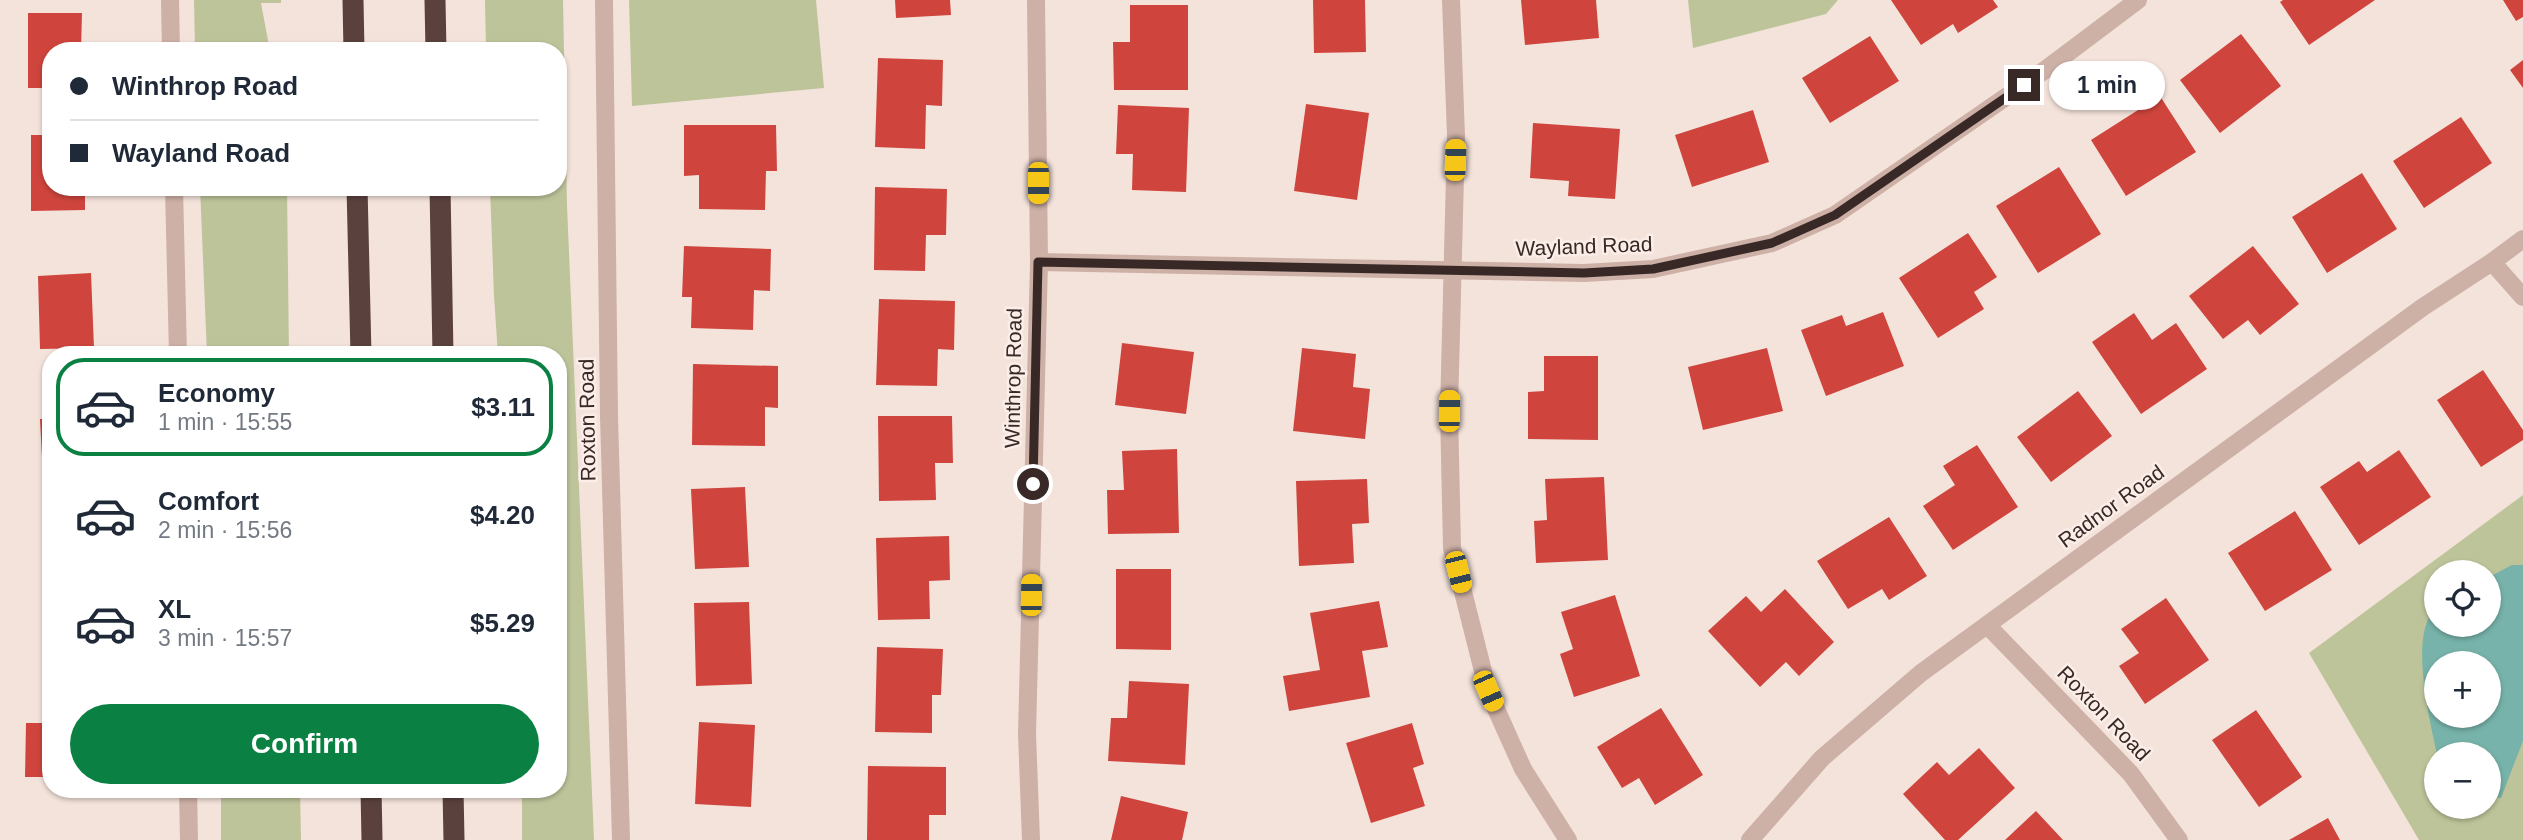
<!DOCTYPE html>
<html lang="en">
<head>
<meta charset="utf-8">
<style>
	body { margin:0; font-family:Arial,sans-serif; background:#f6f6f7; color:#1f2937; height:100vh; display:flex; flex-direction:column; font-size:26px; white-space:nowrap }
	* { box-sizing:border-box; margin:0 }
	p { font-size:23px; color:#747a83 }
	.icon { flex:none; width:38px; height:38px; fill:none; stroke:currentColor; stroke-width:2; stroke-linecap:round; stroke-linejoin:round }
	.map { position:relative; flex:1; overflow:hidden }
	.sheet { position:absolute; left:42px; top:346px; width:525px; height:452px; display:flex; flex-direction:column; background:#fff; border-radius:28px; box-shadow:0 2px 5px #0004 }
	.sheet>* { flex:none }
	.guide { position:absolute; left:42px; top:42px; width:525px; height:154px; border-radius:28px; box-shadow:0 2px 5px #0004; display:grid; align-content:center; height:154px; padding:0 28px; background:#fff }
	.tools { position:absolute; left:2424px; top:560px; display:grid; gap:14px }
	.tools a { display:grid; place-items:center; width:77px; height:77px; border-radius:50%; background:#fff; box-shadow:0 2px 5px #0004; font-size:35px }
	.end { position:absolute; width:32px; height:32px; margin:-16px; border:9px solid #382927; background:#fff; box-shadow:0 0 0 4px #fff }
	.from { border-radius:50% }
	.bubble { position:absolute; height:49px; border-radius:24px; background:#fff; box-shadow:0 2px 5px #0004; font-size:23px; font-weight:800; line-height:49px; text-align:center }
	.car { position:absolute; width:21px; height:42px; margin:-21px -10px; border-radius:9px; box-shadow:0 0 5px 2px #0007; background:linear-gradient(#f5c518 24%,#345 0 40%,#f5c518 0 76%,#345 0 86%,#f5c518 0) }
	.guide b { display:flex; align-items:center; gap:24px; height:66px; font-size:26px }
	.guide b+b { border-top:2px solid #e0e1e3 }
	.guide i { width:18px; height:18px; background:#1f2937 }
	ul { padding:12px 0 0; list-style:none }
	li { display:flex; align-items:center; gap:21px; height:98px; margin:0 14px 10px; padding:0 14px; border:4px solid transparent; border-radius:28px }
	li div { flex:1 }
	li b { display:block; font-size:26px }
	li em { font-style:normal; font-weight:800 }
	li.current { border-color:#0b8043 }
	li>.icon { width:63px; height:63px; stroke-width:1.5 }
	.button { display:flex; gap:14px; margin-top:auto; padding:14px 28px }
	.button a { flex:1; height:80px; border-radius:42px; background:#0b8043; color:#fff; font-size:28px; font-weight:800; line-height:80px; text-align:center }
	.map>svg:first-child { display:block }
	.green { fill:#bec49a; fill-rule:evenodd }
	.water { fill:#77b3aa; fill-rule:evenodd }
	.building { fill:#cf453d }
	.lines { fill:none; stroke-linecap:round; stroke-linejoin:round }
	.minor { stroke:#cdb0a6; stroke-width:18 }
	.highway { stroke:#5a413e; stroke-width:21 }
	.route { stroke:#382927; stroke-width:9 }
	.labels { text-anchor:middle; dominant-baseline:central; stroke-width:5; stroke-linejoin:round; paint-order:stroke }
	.street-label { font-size:21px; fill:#382927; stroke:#fbeee8 }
</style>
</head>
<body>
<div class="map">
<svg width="2523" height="840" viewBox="0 0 2523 840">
	<rect width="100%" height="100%" fill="#f4e3db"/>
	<path class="green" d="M194,0H281V3H261L270,51H195Z
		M485,0H563L567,205L594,840H522V789H558V355H498L494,296L490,187H558V51H486Z
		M629,0H816L824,88L632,106Z
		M1688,0H1838L1826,14L1693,48Z
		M200,187H287L289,355H207Z
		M2523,495V840H2419L2309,653ZM2436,572H2488V625H2436ZM2436,663H2488V716H2436ZM2436,754H2488V807H2436Z
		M221,789H300L301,840H221Z"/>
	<path class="water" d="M2512,565H2523V741L2501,798L2489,796L2488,754H2437C2430,721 2408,633 2436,608V625H2488L2489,577ZM2436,663H2488V716H2436Z"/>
	<path class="building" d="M895,0H950L951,15L896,18Z
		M1313,0H1365L1366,52L1314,53Z
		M1521,0H1596L1599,38L1525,45Z
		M1891,0H1993L1998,7L1958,33L1953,24L1921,45Z
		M2283,0H2375L2309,45L2280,2Z
		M2503,0H2523V17L2516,21Z
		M1130,5H1188V90H1114L1113,42H1130Z
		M28,13H82L81,51H51V88H28Z
		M2241,34L2281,86L2220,133L2180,80Z
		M1870,36L1899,81L1830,123L1802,78Z
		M878,58L943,60L942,106L926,105L925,149L875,147Z
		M2523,60V88L2510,70Z
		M2160,96L2196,152L2126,196L2091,140Z
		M1306,104L1369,113L1357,200L1294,191Z
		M1118,105L1189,108L1186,192L1132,190L1133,154H1116Z
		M1753,110L1769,162L1692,187L1675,135Z
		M2461,117L2492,163L2424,208L2393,161Z
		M1533,123L1620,129L1615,199L1568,196L1569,181L1530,178Z
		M684,125H776L777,171H766L765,210L699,209V175L684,176Z
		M31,135H51V187H85V210L31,211Z
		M2059,167L2101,234L2038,273L1996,206Z
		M2362,173L2397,229L2327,273L2292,217Z
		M875,187L947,189L946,235H926L925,271L874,270Z
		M1968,233L1997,277L1974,292L1984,309L1938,338L1899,278Z
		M684,246L771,249L770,291L754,290L753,330L691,328L692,297H682Z
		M2253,246L2299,304L2260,335L2248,320L2223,339L2189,296Z
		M91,273L94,348L40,349L38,276Z
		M879,299L955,301L954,350L938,349L937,386L876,385Z
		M1883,312L1904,366L1826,396L1801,330L1842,315L1846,326Z
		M2134,313L2152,340L2176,323L2207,369L2141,414L2092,342Z
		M1122,343L1194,352L1186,414L1115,405Z
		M1302,348L1356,354L1353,387L1370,389L1365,439L1293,431Z
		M1767,348L1783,411L1703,430L1688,367Z
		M1544,356H1598V440L1528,439V392L1544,391Z
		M693,364L778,366V408L765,407V446L692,445Z
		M2483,370L2523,430V440L2481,467L2437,400Z
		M2078,391L2112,436L2051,482L2017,437Z
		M878,416H952L953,463H935L936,500L879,501Z
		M40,419H51V495H44Z
		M1977,445L2018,507L1953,550L1923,506L1955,485L1943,466Z
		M1177,449L1179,533L1108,534L1107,490H1124L1122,451Z
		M2399,450L2431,497L2359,545L2320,487L2359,461L2367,472Z
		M1604,477L1608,560L1536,563L1534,521L1547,520L1545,479Z
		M1367,479L1369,523L1352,524L1354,563L1299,566L1296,481Z
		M745,487L749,567L695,569L691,489Z
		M2295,511L2332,570L2265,611L2228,553Z
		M1889,517L1927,576L1889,600L1882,589L1848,609L1817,561Z
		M949,536L950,580L929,581L930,619L878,620L876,538Z
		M42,560H51V633H43Z
		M1116,569H1171V650L1116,649Z
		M1785,589L1834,642L1799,676L1786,662L1760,687L1708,631L1746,596L1761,612Z
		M1615,595L1640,676L1574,697L1560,654L1573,649L1561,612Z
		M2166,598L2209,660L2145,704L2119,666L2139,653L2121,629Z
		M1379,601L1388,647L1362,651L1370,697L1289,711L1283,676L1320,670L1310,613Z
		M749,602L752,684L696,686L694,603Z
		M877,647L943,649L941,695H932V733L875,732Z
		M1129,681L1189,684L1185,765L1108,761L1111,718H1127Z
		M1661,708L1703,775L1655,805L1639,778L1622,788L1597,747Z
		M2256,710L2302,777L2259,807L2212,740Z
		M699,722L755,725L751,807L695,804Z
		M26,723H51V777H25Z
		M1412,723L1424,764L1413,768L1425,806L1371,823L1346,743Z
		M1979,748L2015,788L1958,840H1945L1903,794L1937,762L1949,775Z
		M868,766L946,767V815H929V840H867Z
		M1121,796L1188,812L1182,840H1111Z
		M2036,811L2063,840H2005Z
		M2328,818L2340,840H2289Z"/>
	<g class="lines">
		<path class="minor" d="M170,0L171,51
			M604,0L609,416L621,840
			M1451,0L1456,136L1449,411L1452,548L1488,691L1523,769L1568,840
			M174,187L178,355
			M1039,262L1584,273L1653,269L1772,243L1835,215L2045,70L2138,0
			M2492,262L2523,297
			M1987,625L2131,774L2179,840
			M188,789L189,840
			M1031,840L1027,734L1039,262L1036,0
			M1750,840L1822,758L1921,673L2423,307L2492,262L2523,239"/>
		<path class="highway" d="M353,0L354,51
			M435,0L436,51
			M357,187L361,355
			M440,187L443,355
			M371,789L372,840
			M453,789L454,840"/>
	</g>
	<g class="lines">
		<path class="route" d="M1033,484L1038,262L1584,273L1653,269L1772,243L1835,215L2024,85"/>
	</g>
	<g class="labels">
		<g class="street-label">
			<text transform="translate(1584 246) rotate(-2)">Wayland Road</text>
			<text transform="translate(1013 378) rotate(-89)">Winthrop Road</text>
			<text transform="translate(587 420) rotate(-91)">Roxton Road</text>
			<text transform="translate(2111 506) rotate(-36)">Radnor Road</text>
			<text transform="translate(2104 713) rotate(46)">Roxton Road</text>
		</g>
	</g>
</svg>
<div class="tools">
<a><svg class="icon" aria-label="locate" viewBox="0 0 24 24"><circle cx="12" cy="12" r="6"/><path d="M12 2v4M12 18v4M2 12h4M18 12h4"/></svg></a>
<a>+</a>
<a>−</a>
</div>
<i class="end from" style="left:1033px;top:484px"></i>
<i class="end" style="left:2024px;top:85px"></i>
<div class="bubble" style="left:2049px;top:61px;width:116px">1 min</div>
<i class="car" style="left:1455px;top:160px;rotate:2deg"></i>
<i class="car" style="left:1038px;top:183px;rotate:180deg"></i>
<i class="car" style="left:1449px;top:411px;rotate:1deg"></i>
<i class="car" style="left:1458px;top:572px;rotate:166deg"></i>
<i class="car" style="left:1031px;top:595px;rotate:1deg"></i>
<i class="car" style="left:1488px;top:691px;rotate:156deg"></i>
<div class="guide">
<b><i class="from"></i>Winthrop Road</b>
<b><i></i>Wayland Road</b>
</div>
<section class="sheet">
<ul>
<li class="current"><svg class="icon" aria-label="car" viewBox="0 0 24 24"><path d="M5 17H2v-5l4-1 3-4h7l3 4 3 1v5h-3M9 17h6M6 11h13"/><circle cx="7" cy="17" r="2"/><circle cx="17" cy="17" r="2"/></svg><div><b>Economy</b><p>1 min · 15:55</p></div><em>$3.11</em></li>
<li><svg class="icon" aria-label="car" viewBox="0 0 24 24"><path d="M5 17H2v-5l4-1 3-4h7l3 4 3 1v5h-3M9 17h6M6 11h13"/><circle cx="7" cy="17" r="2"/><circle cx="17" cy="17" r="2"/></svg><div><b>Comfort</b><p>2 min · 15:56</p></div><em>$4.20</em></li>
<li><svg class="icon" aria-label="car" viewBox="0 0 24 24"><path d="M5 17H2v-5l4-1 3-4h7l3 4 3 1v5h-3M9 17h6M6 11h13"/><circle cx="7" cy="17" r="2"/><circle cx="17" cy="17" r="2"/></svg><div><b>XL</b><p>3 min · 15:57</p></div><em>$5.29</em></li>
</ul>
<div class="button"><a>Confirm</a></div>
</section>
</div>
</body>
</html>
